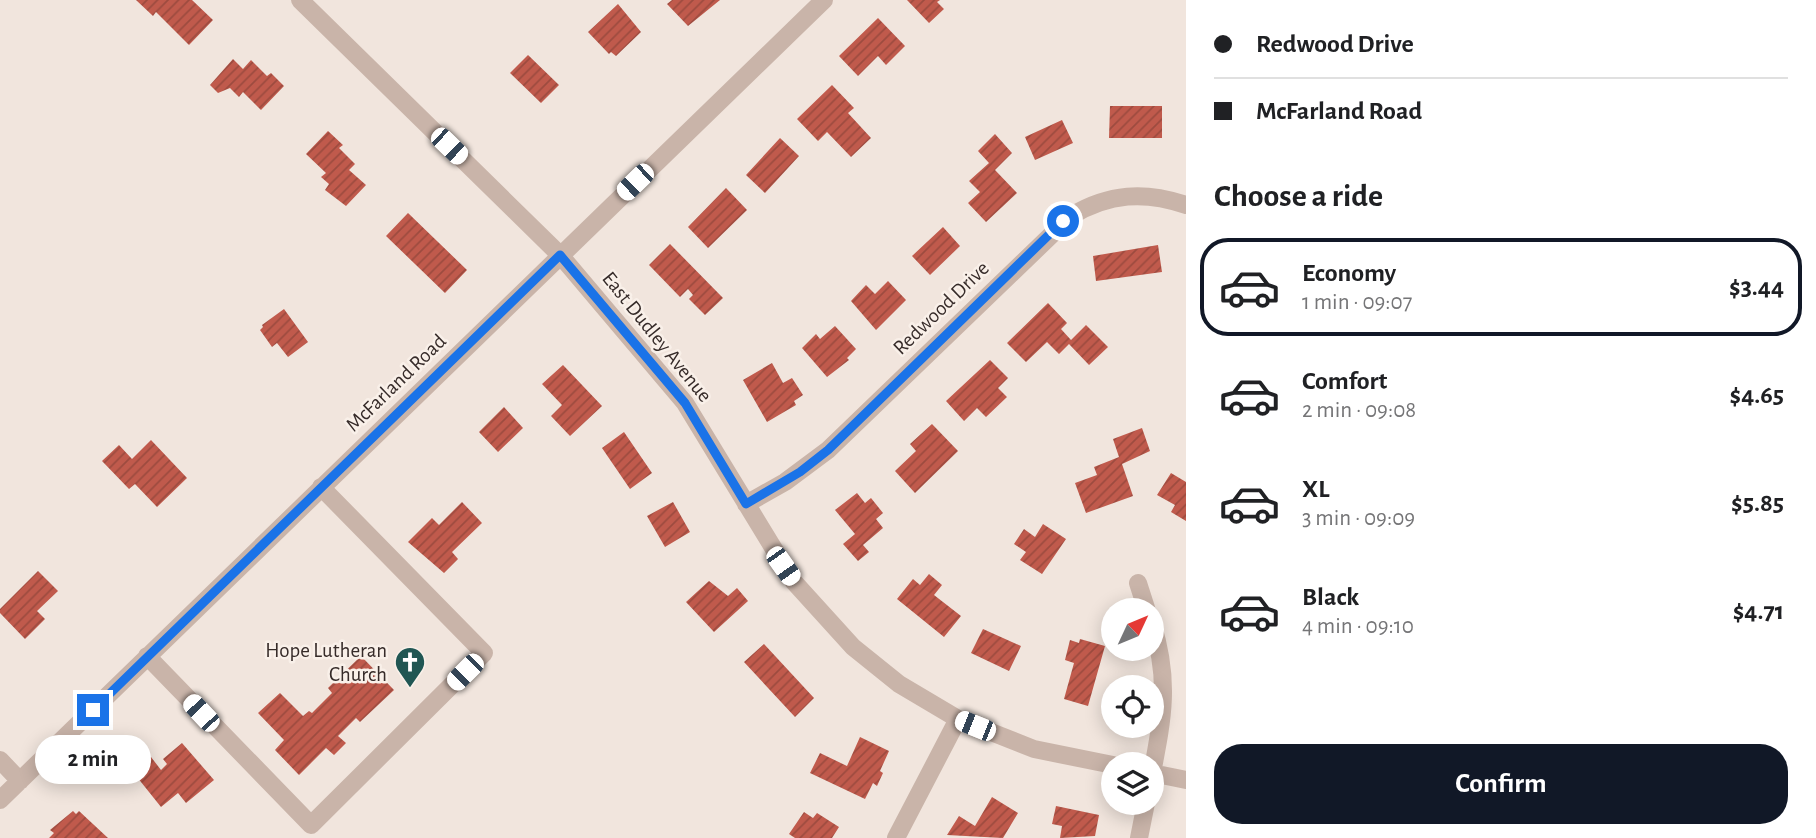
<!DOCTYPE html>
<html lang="en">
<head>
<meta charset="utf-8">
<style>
	body { margin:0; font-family:"Alegreya Sans",sans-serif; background:#f6f6f6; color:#202124; height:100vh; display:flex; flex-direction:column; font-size:26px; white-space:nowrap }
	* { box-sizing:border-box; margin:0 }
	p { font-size:23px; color:#757577 }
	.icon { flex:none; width:38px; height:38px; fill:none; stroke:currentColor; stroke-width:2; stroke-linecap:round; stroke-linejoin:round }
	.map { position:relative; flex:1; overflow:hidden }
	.sheet { display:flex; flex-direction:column; background:#fff; width:630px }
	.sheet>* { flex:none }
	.hud { display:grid; align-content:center; height:154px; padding:0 28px; background:#fff }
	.needle { width:46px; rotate:46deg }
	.buttons { position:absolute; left:1101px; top:598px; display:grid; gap:14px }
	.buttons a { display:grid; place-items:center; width:63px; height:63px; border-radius:50%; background:#fff; box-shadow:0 4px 18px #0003; font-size:35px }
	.end { position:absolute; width:32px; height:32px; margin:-16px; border:9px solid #1a73e8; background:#fff; box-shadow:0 0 0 4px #fff }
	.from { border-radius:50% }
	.bubble { position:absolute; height:49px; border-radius:24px; background:#fff; box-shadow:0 4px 18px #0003; font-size:23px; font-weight:600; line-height:49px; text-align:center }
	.car { position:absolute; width:21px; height:42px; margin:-21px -10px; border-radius:9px; box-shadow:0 0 5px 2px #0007; background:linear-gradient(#fff 24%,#345 0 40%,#fff 0 76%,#345 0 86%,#fff 0) }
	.hud b { display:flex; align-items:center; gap:24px; height:66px; font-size:26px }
	.hud b+b { border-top:2px solid #e0e0e0 }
	.hud i { width:18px; height:18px; background:#202124 }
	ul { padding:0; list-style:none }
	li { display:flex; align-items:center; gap:21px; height:98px; margin:0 14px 10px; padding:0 14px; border:4px solid transparent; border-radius:28px }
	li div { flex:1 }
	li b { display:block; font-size:26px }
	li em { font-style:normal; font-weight:600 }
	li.current { border-color:#111827 }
	li>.icon { width:63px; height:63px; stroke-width:1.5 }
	h2 { padding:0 28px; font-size:32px; line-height:84px }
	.cta { display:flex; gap:14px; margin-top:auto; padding:14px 28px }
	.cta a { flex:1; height:80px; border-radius:28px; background:#111827; color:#fff; font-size:28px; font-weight:600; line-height:80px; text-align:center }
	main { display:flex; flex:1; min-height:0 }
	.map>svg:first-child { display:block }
	.building { fill:url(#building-hatch) }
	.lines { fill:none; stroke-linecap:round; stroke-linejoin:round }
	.minor { stroke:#c9b4a9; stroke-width:18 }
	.route { stroke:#1a73e8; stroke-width:9 }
	.labels { text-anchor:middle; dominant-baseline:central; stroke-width:5; stroke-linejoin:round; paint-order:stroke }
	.street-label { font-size:21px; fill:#362b29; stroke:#f9f0e9 }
	.poi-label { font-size:21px; fill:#362b29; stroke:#f9f0e9; text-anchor:end }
</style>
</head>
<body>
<main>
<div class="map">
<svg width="1186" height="838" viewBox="0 0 1186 838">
	<defs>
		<pattern id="building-hatch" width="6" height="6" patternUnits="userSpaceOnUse" patternTransform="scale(1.75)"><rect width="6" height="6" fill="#c05a4c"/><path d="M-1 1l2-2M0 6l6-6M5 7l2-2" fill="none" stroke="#9d4b3f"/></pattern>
	</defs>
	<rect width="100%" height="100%" fill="#f1e5dd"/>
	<path class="building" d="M136,0H192L213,20L189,45L156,12L153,16Z
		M672,0H720L688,26L667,4Z
		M907,0H940L937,2L944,9L929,23Z
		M618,4L641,32L616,56L611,52L609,54L588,32Z
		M878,18L905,46L886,65L878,56L858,76L839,56Z
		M528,55L559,85L541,103L510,73Z
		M233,59L243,69L251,60L267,76L271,73L284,86L261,110L243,92L239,97L230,88L218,93L210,85Z
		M832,85L854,108L848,113L871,138L851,157L827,132L818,141L797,119Z
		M1110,106H1162V138H1109Z
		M1062,120L1073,143L1035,160L1025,137Z
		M328,131L343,145L339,148L355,164L349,170L366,185L346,206L325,190L329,184L321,177L326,173L306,154Z
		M995,134L1012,153L995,170L1017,193L986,222L968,203L980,192L969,181L989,163L978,151Z
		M780,138L799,156L765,193L746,175Z
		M726,188L747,210L708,248L688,227Z
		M408,213L467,270L445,293L386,236Z
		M943,227L960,246L930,275L912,256Z
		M670,244L723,298L705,315L689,299L693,295L688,289L680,297L649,265Z
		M1158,245L1162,272L1096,281L1093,256Z
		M888,281L906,300L876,330L851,301L866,285L875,294Z
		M1048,303L1067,323L1061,329L1071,340L1086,325L1108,347L1089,365L1069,344L1059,354L1047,342L1026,362L1007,343Z
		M284,309L308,342L288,357L277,343L272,347L260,330L263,327L262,325Z
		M835,326L856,349L847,358L849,360L827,377L802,348L816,334L820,339Z
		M990,360L1008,378L998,388L1007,397L986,417L977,408L964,421L946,401Z
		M772,363L783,383L792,378L803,395L794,401L796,405L767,422L743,380Z
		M563,365L602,406L570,436L551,416L562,405L542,384Z
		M504,407L523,428L498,452L479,432Z
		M932,424L958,451L915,493L895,471L916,451L910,444Z
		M1142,428L1150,451L1122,464L1133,496L1086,513L1075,483L1097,475L1094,467L1119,457L1113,439Z
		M624,432L652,473L630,489L602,448Z
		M151,440L187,478L157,507L135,484L129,489L102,461L119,445L132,459Z
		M1171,473L1186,482V521L1171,512L1175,505L1157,495Z
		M857,493L865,503L871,498L883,513L876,519L883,528L863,545L869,552L858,561L843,544L855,534L835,510Z
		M462,502L482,523L452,552L458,559L444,573L408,542L432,518L439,525Z
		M673,502L690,532L665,547L647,516Z
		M1043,524L1066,539L1042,574L1020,560L1026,552L1014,544L1024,529L1035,537Z
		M38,571L58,591L37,611L45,619L25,639L0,613V609Z
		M929,574L942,585L934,595L961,616L944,637L897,599L913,579L920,585Z
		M709,581L728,596L737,588L748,601L714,632L686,602Z
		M983,629L1021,646L1009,671L971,653Z
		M1080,639L1105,646L1088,706L1064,699L1074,663L1065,660L1070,640L1079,643Z
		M764,644L814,698L795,717L744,662Z
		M361,656L394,690L360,722L356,718L338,736L346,743L334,755L326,748L299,775L275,750L284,740L258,713L280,693L303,716L309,711L312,713L332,693L328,688Z
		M860,737L889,751L880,771L883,773L877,786L873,783L865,799L810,773L820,753L847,766Z
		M182,743L214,780L186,803L178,793L161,807L133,772L151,757L161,770L167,764L163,759Z
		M992,797L1018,813L1003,838L947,835L959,816L975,826Z
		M1056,806L1099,815L1095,836L1060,838L1062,826L1052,824Z
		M73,811L76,814L79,811L108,838H49L54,833L50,830Z
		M804,812L813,818L817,813L839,827L832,838H795L789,834Z"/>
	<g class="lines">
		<path class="minor" d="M300,0L560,255L685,403L794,582L853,647L899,684L958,719L1034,749L1113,765
			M746,504L785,482L828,450L1071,216C1109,193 1145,191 1186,205
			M1138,583L1147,611
			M1152,623C1170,680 1163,717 1152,773
			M147,656L311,825L484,653L321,487
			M0,760L20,781
			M1152,773L1186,780
			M0,800L824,0
			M896,838L958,719
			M1139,838L1146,803"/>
	</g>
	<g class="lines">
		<path class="route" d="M93,710L560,255L685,403L746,504L800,472L828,450L1063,221"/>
	</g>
	<defs>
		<g id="church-pin" transform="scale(1.575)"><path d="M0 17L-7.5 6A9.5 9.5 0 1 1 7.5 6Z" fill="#205653" stroke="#f9f0e9"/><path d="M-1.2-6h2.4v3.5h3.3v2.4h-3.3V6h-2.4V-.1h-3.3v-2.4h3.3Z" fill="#fff"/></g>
	</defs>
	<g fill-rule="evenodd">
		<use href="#church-pin" x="410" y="662"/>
	</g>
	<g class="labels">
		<g class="street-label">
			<text transform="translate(941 308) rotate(-44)">Redwood Drive</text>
			<text transform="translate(657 337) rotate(51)">East Dudley Avenue</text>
			<text transform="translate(396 383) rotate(-44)">McFarland Road</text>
		</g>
		<g class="poi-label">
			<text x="387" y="650">Hope Lutheran<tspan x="387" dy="24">Church</tspan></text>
		</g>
	</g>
</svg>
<div class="buttons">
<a><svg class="needle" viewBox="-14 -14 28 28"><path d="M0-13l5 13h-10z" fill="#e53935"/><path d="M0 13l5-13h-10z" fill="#757577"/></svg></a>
<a><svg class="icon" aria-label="locate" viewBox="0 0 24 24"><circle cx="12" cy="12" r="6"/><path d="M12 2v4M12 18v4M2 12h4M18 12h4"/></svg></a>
<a><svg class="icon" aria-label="layers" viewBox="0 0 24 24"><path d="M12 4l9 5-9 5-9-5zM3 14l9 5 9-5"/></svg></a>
</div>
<i class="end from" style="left:1063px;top:221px"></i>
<i class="end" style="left:93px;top:710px"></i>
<div class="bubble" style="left:35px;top:735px;width:116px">2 min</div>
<i class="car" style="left:449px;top:146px;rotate:134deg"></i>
<i class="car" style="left:635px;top:182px;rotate:226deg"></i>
<i class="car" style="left:783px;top:566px;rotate:145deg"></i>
<i class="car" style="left:465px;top:672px;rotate:225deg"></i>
<i class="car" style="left:201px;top:713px;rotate:317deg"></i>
<i class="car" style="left:975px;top:726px;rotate:292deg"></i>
</div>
<section class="sheet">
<div class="hud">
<b><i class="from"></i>Redwood Drive</b>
<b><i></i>McFarland Road</b>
</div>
<h2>Choose a ride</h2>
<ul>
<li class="current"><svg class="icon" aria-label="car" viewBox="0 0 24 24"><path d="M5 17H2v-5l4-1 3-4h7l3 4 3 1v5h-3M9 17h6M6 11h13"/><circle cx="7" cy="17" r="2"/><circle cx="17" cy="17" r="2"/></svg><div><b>Economy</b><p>1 min · 09:07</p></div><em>$3.44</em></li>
<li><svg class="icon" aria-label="car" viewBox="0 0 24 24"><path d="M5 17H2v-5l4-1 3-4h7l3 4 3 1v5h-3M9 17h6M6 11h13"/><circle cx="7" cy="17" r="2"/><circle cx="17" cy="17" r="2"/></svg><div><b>Comfort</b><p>2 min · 09:08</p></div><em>$4.65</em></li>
<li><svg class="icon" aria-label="car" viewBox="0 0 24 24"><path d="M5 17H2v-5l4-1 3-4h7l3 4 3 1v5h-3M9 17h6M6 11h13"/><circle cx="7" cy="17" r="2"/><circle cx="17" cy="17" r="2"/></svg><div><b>XL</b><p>3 min · 09:09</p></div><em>$5.85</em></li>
<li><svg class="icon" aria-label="car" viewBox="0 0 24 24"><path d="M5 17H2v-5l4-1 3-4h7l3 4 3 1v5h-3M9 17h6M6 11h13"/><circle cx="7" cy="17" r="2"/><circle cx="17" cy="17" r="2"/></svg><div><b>Black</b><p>4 min · 09:10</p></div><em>$4.71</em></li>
</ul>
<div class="cta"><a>Confirm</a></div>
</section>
</main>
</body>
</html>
